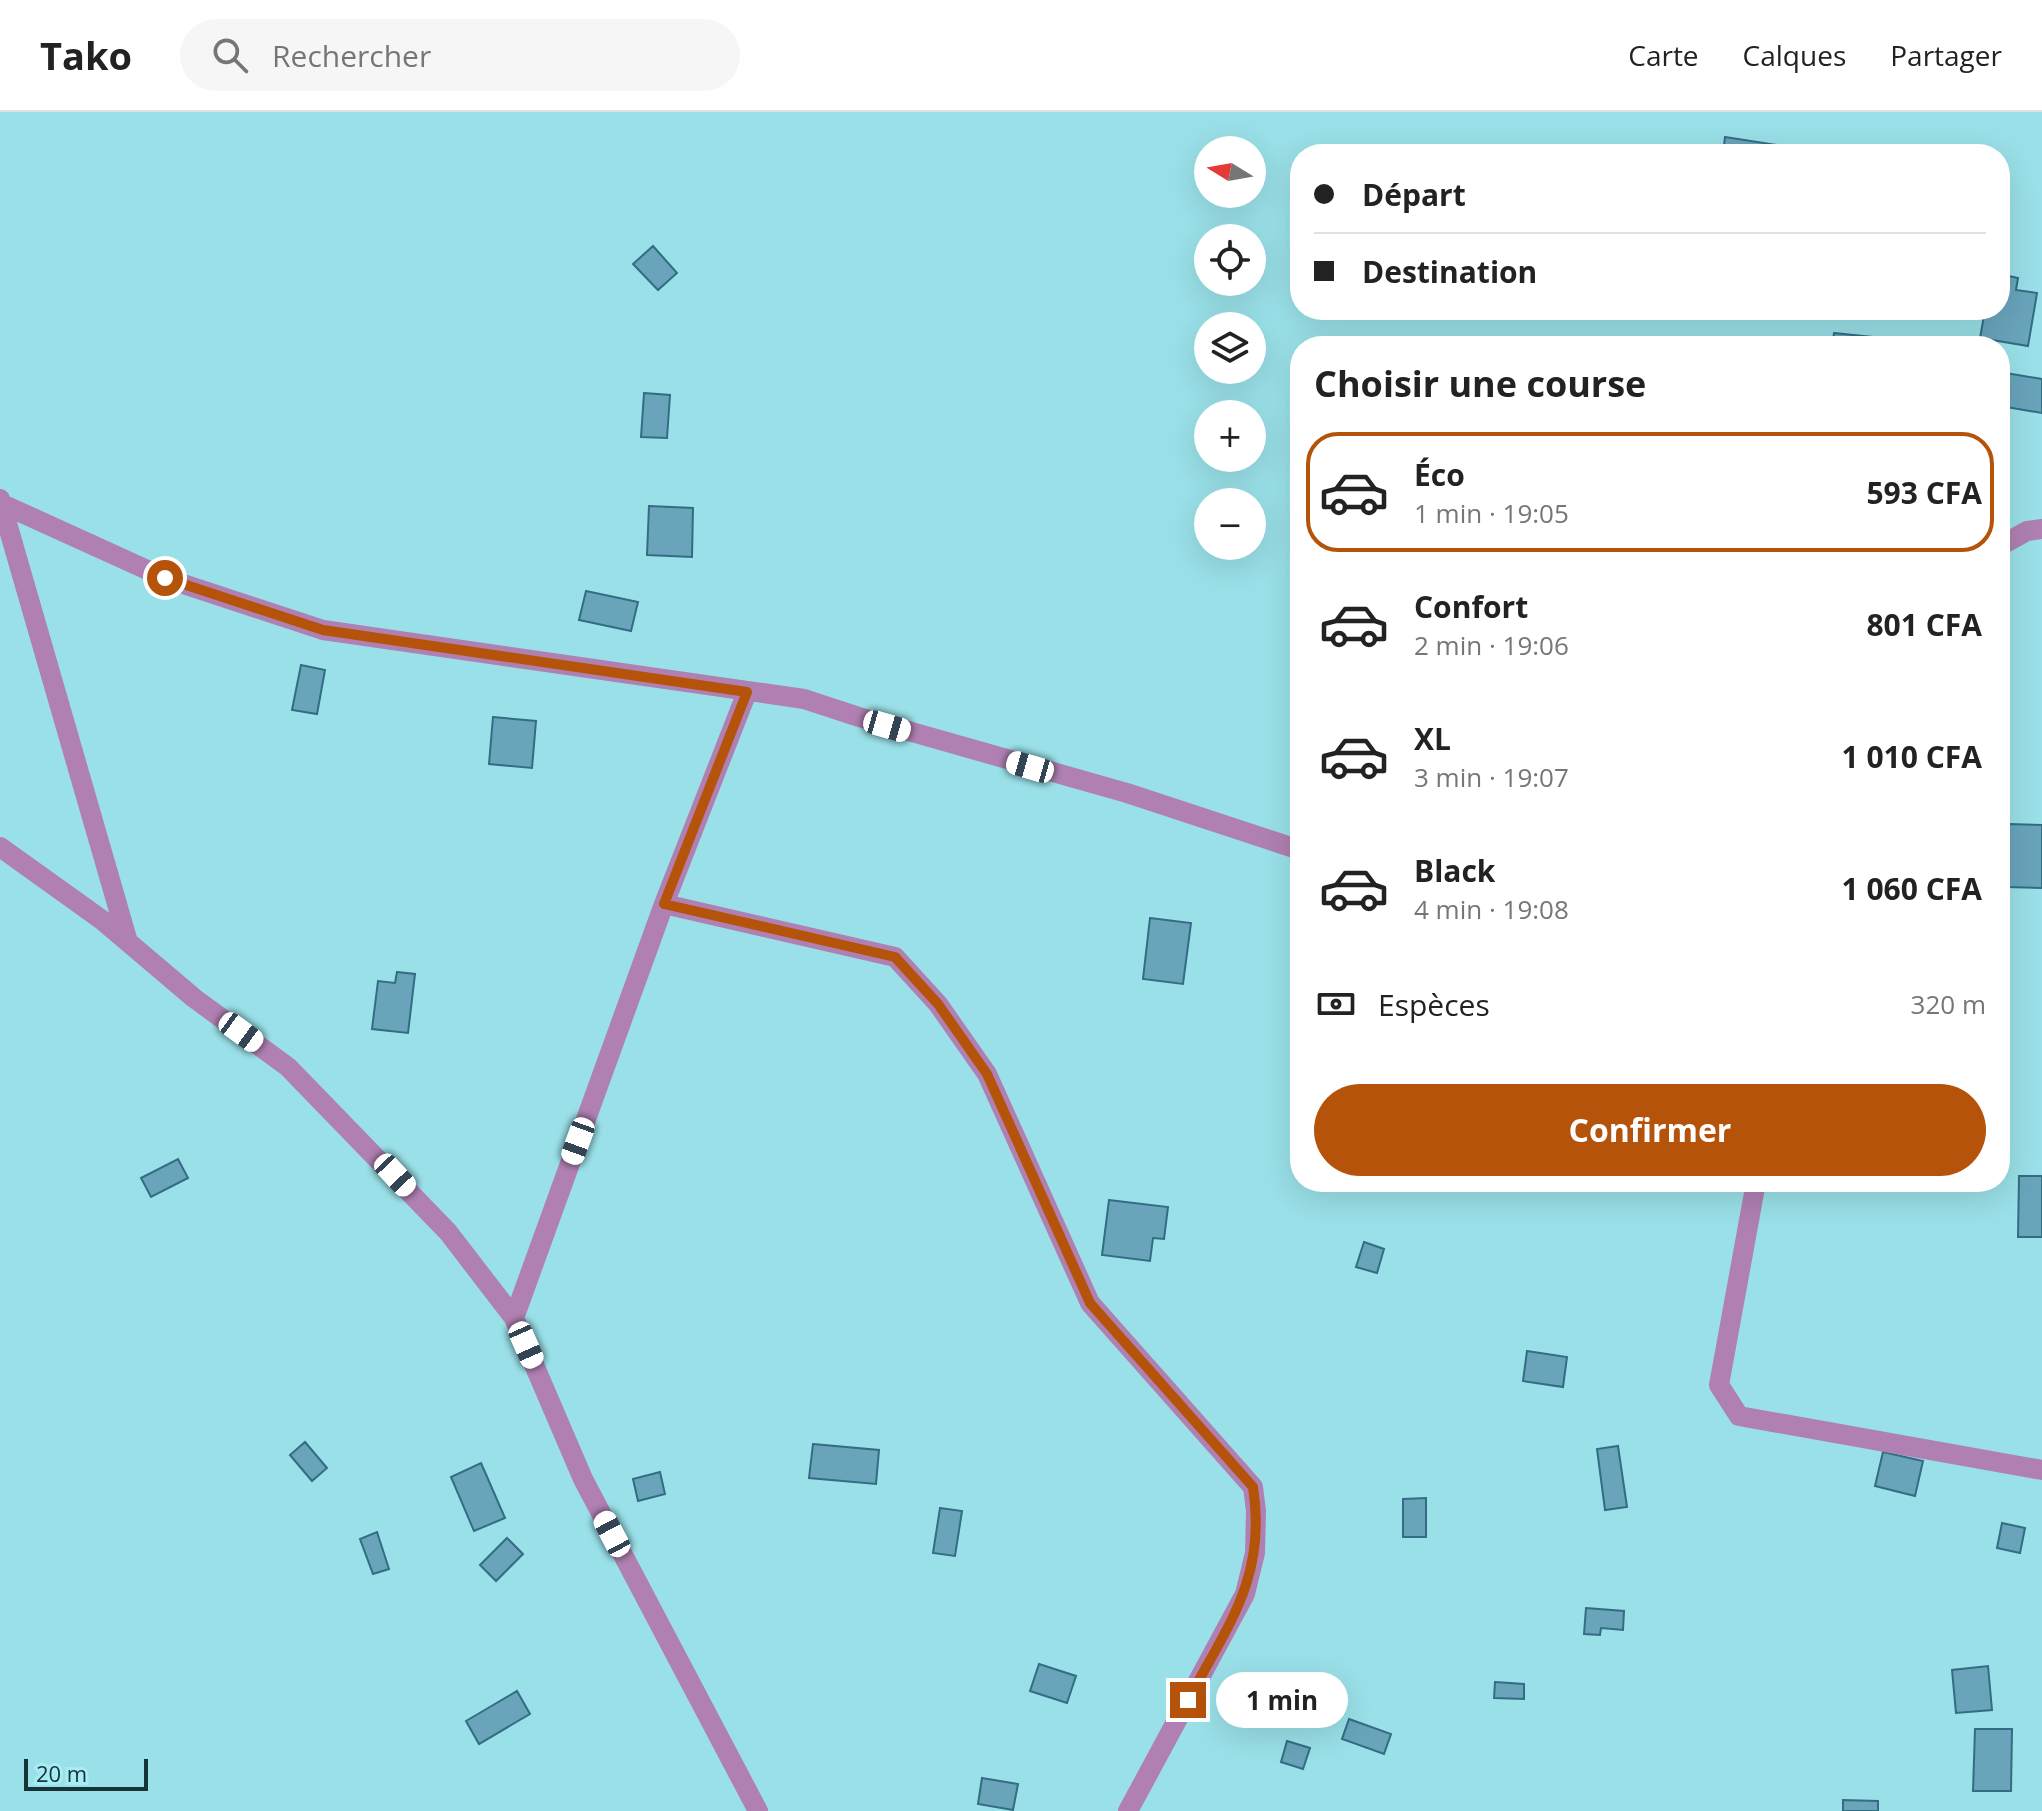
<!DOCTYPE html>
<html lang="fr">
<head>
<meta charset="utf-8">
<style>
	body { margin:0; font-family:"Open Sans",sans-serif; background:#f6f6f6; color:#222; height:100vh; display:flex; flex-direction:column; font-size:30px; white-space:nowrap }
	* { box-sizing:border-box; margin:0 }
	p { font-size:26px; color:#767676 }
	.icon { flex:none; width:44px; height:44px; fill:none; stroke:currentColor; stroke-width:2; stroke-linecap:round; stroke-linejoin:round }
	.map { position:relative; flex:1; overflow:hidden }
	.details { position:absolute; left:1290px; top:224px; width:720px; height:856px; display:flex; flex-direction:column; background:#fff; border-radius:32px; box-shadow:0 8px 32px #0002 }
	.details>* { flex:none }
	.guide { position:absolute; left:1290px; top:32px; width:720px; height:176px; border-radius:32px; box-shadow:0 8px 32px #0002; display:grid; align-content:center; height:176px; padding:0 24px; background:#fff }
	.needle { width:52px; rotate:281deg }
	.fabs { position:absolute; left:1194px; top:24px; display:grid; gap:16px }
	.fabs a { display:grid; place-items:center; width:72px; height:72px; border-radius:50%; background:#fff; box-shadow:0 8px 32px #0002; font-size:40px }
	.scale { position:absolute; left:24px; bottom:20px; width:124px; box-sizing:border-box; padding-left:8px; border:4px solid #163336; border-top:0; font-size:22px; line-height:28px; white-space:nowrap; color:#163336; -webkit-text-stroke:6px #a6edf5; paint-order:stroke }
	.end { position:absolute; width:36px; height:36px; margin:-18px; border:10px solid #b45309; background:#fff; box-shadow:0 0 0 4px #fff }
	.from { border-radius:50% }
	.bubble { position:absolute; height:56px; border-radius:28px; background:#fff; box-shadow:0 8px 32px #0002; font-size:26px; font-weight:700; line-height:56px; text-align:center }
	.car { position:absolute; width:24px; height:48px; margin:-24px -12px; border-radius:10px; box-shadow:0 0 6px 2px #0007; background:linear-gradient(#fff 24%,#345 0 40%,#fff 0 76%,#345 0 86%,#fff 0) }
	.guide b { display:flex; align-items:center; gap:28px; height:76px; font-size:30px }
	.guide b+b { border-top:2px solid #e0e0e0 }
	.guide i { width:20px; height:20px; background:#222 }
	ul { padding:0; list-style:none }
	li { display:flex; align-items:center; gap:24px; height:120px; margin:0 16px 12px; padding:0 8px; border:4px solid transparent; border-radius:32px }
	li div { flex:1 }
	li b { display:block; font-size:30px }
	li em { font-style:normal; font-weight:700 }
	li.active { border-color:#b45309 }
	li>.icon { width:72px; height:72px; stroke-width:1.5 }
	h2 { padding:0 24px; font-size:36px; line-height:96px }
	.pay { display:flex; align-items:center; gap:20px; height:88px; padding:0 24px; font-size:30px }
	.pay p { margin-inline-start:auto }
	.cta { display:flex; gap:16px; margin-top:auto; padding:16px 24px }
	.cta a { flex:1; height:92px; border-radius:48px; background:#b45309; color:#fff; font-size:32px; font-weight:700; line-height:92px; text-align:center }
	header { display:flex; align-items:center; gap:48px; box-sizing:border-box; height:112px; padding:0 40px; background:#fff; border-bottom:2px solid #e0e0e0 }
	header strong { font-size:38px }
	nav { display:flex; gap:44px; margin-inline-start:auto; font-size:28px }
	.search { width:560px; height:72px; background:#f6f6f6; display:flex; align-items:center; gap:20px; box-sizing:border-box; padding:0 28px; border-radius:44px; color:#767676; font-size:30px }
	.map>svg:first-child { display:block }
	.building { fill:#69a4bb; stroke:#326d83; stroke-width:2 }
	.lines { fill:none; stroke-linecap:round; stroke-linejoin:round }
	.minor { stroke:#af80b1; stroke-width:20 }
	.route { stroke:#b45309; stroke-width:10 }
</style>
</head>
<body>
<header>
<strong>Tako</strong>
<div class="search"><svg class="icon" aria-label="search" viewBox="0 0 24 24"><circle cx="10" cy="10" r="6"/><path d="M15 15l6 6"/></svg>Rechercher</div>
<nav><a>Carte</a><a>Calques</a><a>Partager</a></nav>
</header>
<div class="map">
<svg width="2042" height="1699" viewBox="0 0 2042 1699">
	<rect width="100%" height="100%" fill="#9ae0e8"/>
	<path class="building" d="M1725,25L1777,33L1776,42H1723Z
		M653,134L677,161L658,178L633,152Z
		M2000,162L2018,166L2016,178L2037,181L2028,234L1980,226L1985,198H2000Z
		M1834,221L1872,225L1871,234H1832Z
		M2000,260L2042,267V301L2000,294Z
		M644,281L670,283L667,326L641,325Z
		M649,394L693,396L692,445L647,443Z
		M586,479L638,490L631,519L579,508Z
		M301,553L325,558L317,602L292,598Z
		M493,605L536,609L532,656L489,652Z
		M2009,712L2042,713V776L2007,775Z
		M1150,806L1191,811L1183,872L1143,867Z
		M397,860L415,862L408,921L372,917L378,869L395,871Z
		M178,1047L188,1066L151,1085L141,1066Z
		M2019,1064H2042V1125H2018Z
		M1109,1088L1168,1095L1164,1127L1153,1126L1150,1149L1102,1143Z
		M1364,1130L1384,1137L1377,1161L1356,1155Z
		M1527,1239L1567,1245L1563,1275L1523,1269Z
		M305,1330L327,1356L312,1369L290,1343Z
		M813,1332L879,1338L876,1372L809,1366Z
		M1618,1334L1627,1395L1605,1398L1597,1337Z
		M1883,1340L1923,1349L1915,1384L1875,1374Z
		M481,1351L505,1406L474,1419L451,1365Z
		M660,1360L665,1382L638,1389L633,1367Z
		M1426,1386V1425H1403V1387Z
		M940,1396L962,1399L955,1444L933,1441Z
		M2002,1411L2025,1416L2020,1441L1997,1436Z
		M377,1420L389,1457L373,1462L360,1427Z
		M507,1426L523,1442L496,1469L480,1453Z
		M1586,1496L1624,1499L1623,1518L1601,1516L1600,1523L1584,1522Z
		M1039,1552L1076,1564L1067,1591L1030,1579Z
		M1988,1554L1992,1598L1956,1601L1952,1558Z
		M1495,1570L1524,1572V1587L1494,1586Z
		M517,1579L530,1602L479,1632L466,1609Z
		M1349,1607L1391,1622L1384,1642L1342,1627Z
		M1975,1617H2012L2011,1679H1973Z
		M1287,1629L1310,1636L1303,1657L1281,1650Z
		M982,1666L1018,1672L1013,1698L978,1692Z
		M1843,1688L1878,1689V1699H1843Z"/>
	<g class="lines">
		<path class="minor" d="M0,387L128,830
			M0,391L165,466L323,518L804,587L859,605L1127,681L1300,738
			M2000,434L2027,419L2042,417
			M0,735L102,808L194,886L288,955L448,1120L514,1206L583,1367L758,1699
			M664,792L895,845L938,892L987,962L1090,1191L1253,1375L1256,1399L1255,1441L1245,1482L1128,1699
			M1756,1070L1719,1273L1739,1304L2042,1358
			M514,1206L664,792L747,580"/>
	</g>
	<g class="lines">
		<path class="route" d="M165,466L323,518L747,580L664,792L895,845L938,892L987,962L1090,1191L1253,1375C1267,1465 1228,1513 1188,1588"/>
	</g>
</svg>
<div class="fabs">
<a><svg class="needle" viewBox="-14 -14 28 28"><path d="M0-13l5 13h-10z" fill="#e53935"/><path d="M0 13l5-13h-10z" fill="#767676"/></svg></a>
<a><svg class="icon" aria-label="locate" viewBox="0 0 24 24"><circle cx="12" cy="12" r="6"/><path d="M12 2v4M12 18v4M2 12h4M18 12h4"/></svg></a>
<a><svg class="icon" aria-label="layers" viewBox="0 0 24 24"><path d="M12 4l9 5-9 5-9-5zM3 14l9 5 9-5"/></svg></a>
<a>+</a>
<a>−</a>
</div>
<div class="scale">20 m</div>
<i class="end from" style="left:165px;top:466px"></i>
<i class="end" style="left:1188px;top:1588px"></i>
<div class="bubble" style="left:1216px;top:1560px;width:132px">1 min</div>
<i class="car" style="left:887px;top:614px;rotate:106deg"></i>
<i class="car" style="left:1030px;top:655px;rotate:286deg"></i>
<i class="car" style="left:241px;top:920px;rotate:126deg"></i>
<i class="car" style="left:578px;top:1029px;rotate:200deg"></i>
<i class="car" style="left:395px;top:1063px;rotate:137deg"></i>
<i class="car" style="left:526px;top:1233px;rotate:156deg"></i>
<i class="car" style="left:612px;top:1422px;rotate:332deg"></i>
<div class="guide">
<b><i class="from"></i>Départ</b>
<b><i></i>Destination</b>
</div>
<section class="details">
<h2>Choisir une course</h2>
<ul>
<li class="active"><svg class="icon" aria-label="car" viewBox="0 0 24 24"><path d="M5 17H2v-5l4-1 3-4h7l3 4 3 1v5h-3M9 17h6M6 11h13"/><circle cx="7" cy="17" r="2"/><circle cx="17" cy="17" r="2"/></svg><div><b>Éco</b><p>1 min · 19:05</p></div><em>593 CFA</em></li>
<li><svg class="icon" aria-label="car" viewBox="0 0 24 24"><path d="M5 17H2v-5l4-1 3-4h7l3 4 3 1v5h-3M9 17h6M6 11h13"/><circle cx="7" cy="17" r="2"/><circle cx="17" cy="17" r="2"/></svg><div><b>Confort</b><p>2 min · 19:06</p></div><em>801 CFA</em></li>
<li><svg class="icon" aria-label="car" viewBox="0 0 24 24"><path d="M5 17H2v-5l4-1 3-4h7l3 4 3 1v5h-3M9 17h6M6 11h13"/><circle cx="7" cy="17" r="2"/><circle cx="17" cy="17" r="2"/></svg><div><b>XL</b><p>3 min · 19:07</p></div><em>1 010 CFA</em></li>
<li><svg class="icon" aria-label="car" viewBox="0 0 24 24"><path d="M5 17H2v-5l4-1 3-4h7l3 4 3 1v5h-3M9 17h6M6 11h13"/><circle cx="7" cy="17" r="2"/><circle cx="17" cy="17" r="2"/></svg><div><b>Black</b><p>4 min · 19:08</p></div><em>1 060 CFA</em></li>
</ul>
<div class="pay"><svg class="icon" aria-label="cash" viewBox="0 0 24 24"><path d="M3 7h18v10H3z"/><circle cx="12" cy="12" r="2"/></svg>Espèces<p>320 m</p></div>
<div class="cta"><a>Confirmer</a></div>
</section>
</div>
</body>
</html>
